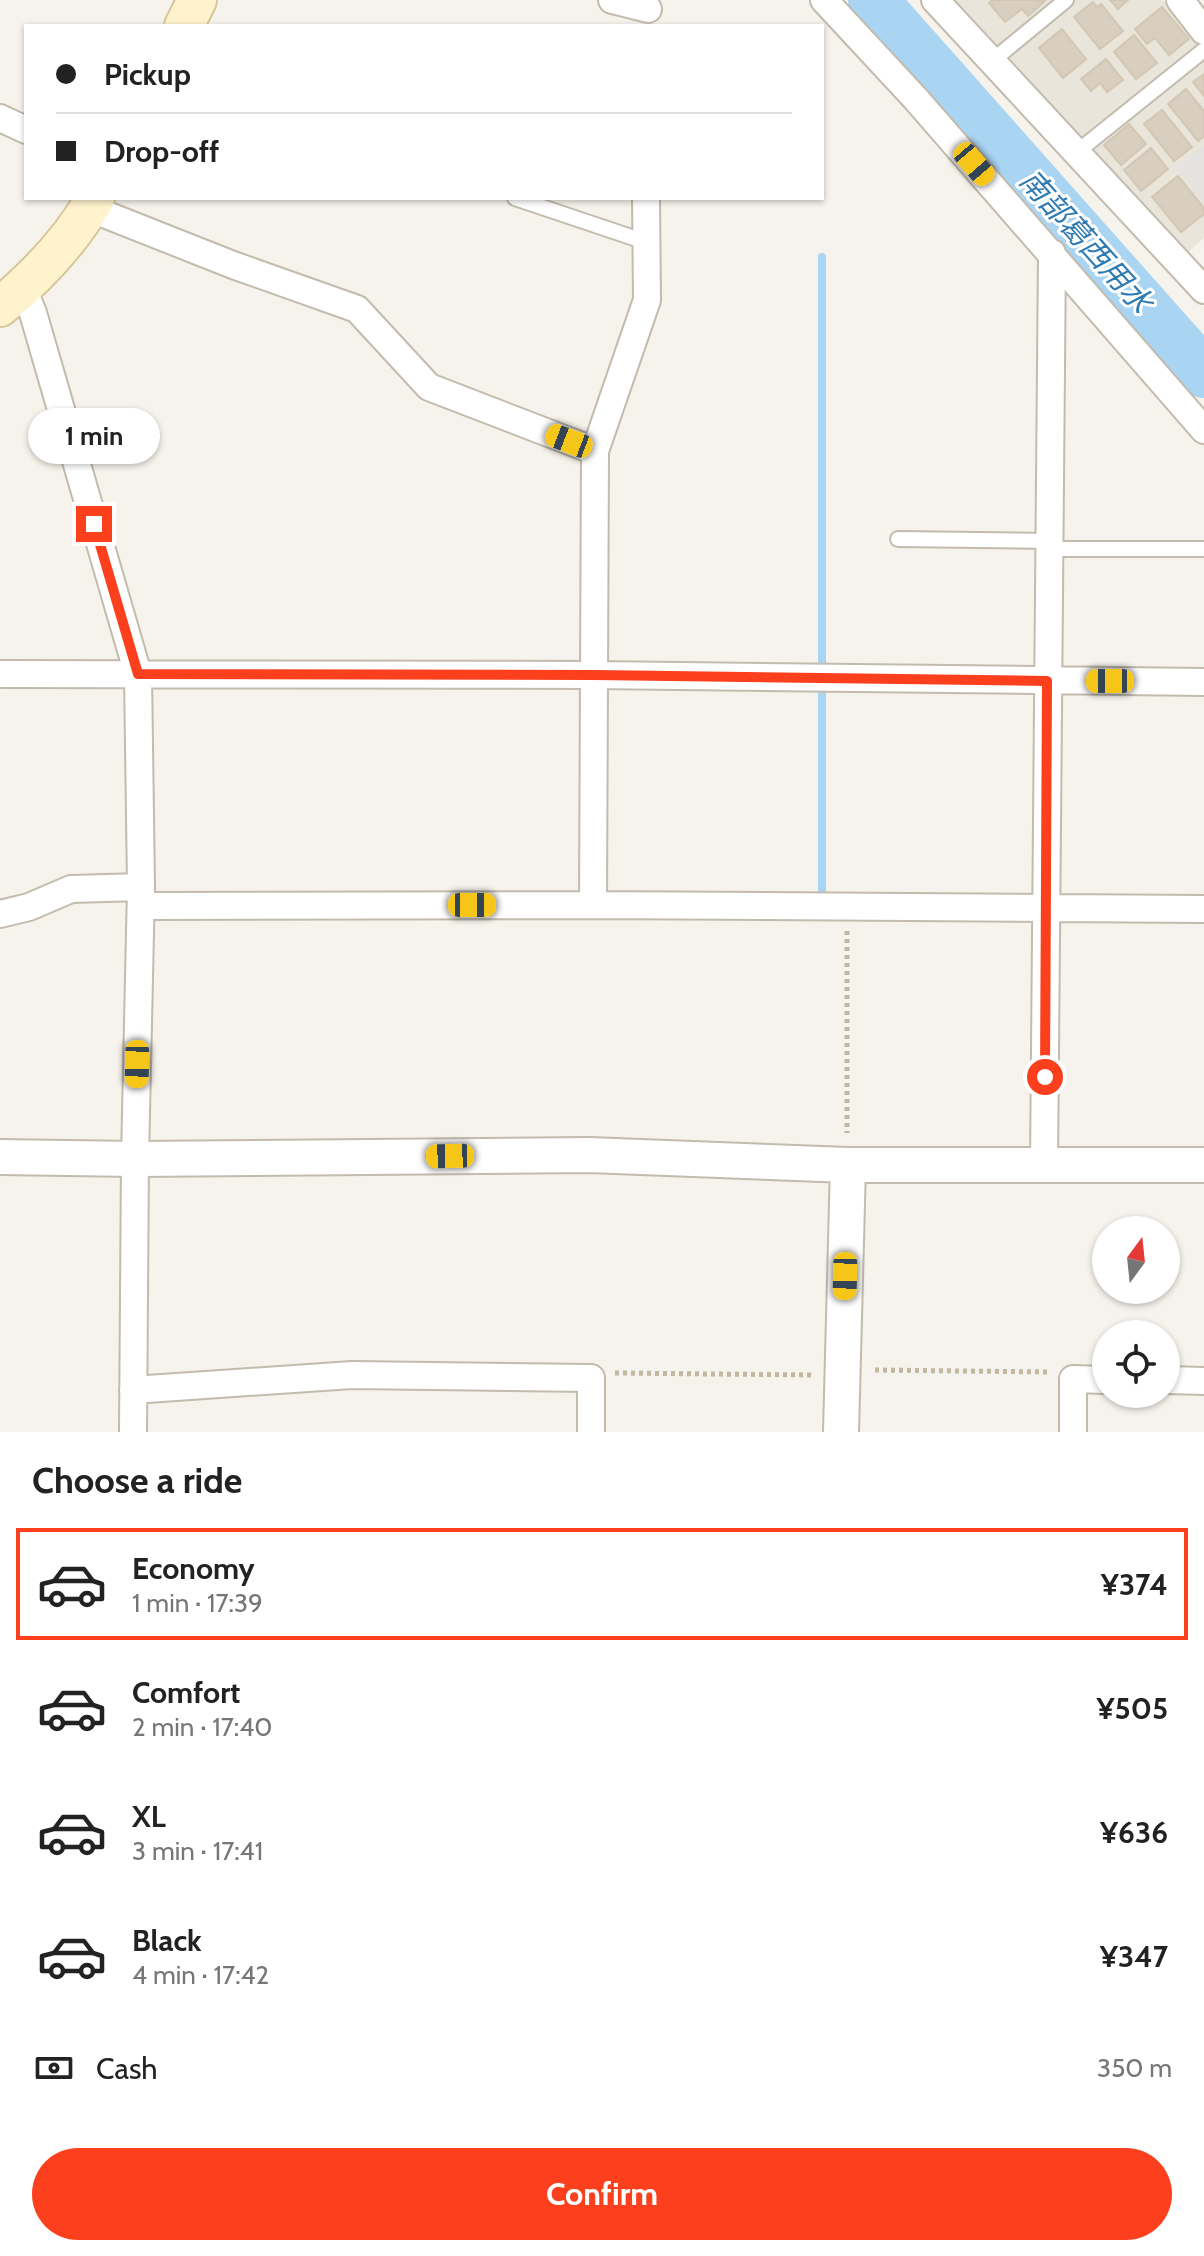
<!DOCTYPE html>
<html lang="en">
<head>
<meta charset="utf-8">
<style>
	body { margin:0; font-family:Cabin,"Noto Sans JP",sans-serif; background:#f2f2f2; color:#222; height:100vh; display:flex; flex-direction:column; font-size:30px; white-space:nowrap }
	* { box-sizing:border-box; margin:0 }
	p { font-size:26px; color:#767676 }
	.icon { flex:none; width:44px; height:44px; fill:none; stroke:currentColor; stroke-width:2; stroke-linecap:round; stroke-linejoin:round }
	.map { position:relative; height:1432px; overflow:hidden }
	.panel { display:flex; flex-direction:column; background:#fff; flex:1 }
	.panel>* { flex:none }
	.hud { position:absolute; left:24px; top:24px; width:800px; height:176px; border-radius:0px; box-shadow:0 2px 6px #0004; display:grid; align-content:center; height:176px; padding:0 32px; background:#fff }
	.needle { width:52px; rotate:15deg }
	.controls { position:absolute; left:1092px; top:1216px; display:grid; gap:16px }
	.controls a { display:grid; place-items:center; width:88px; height:88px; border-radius:50%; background:#fff; box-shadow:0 2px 6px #0004; font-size:40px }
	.end { position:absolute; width:36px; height:36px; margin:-18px; border:10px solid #fc3f1d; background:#fff; box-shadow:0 0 0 4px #fff }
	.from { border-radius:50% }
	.bubble { position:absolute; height:56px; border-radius:28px; background:#fff; box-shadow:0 2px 6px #0004; font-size:26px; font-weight:800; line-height:56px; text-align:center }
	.car { position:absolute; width:24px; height:48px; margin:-24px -12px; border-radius:10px; box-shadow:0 0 6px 2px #0007; background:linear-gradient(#f5c518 24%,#345 0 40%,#f5c518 0 76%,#345 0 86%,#f5c518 0) }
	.hud b { display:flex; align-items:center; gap:28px; height:76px; font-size:30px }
	.hud b+b { border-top:2px solid #e0e0e0 }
	.hud i { width:20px; height:20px; background:#222 }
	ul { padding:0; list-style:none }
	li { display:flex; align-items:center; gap:24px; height:112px; margin:0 16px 12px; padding:0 16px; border:4px solid transparent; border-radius:0px }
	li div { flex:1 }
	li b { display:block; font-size:30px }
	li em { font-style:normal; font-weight:800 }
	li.active { border-color:#fc3f1d }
	li>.icon { width:72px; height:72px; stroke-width:1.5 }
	h2 { padding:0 32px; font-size:36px; line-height:96px }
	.pay { display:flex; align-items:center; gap:20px; height:88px; padding:0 32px; font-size:30px }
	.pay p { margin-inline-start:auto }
	.primary-button { display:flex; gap:16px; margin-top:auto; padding:16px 32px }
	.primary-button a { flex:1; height:92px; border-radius:48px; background:#fc3f1d; color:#fff; font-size:32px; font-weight:800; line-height:92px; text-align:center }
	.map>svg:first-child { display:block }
	.residential { fill:#eae5da }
	.parking { fill:#e5e3e0 }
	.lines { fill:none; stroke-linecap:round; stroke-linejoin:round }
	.stream { stroke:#a9d4f2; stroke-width:8 }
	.river { stroke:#a9d4f2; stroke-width:50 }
	.building { fill:#d8cfc1; stroke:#d3c7b4; stroke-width:2 }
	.service-casing { stroke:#c2bbae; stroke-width:18 }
	.minor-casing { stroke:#c2bbae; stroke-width:30 }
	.tertiary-casing { stroke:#c2bbae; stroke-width:38 }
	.secondary-casing { stroke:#d6c79b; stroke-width:42 }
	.path { stroke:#c4b79f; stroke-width:5; stroke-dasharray:4 4; stroke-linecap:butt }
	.service { stroke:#fff; stroke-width:14 }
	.minor { stroke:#fff; stroke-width:26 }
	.tertiary { stroke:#fff; stroke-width:34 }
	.secondary { stroke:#fff3cd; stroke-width:38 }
	.route { stroke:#fc3f1d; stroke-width:10 }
	.labels { text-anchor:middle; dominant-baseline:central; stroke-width:6; stroke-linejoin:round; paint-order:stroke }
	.water-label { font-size:30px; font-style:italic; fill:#2e7ab2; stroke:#fff }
</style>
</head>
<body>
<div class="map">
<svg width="1204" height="1432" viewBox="0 0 1204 1432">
	<rect width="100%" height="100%" fill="#f6f3ec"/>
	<path class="residential" d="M950,0H1163L1204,51V238L1188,252Z"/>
	<path class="parking" d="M1204,145V202L1176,168Z"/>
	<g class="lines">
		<path class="stream" d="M822,899V257"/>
		<path class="river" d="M873,0L1204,373"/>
	</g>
	<path class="building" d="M992,0H1044L1045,1L1028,16L1022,9L1005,22L989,3Z
		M1110,0H1128L1118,9Z
		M1093,2L1097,7L1101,4L1123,31L1100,49L1074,17Z
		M1162,7L1189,39L1169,55L1155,38L1147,44L1135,29Z
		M1062,29L1086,59L1063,78L1039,48Z
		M1134,35L1157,63L1136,79L1114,52Z
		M1106,59L1123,80L1107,92L1100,83L1091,91L1081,79Z
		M1204,74V96L1193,82Z
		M1186,89L1204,111V136L1198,141L1168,104Z
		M1162,110L1192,147L1174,161L1144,124Z
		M1129,124L1146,144L1121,165L1104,145Z
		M1151,148L1168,169L1141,191L1124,170Z
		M1178,176L1204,208V214L1181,232L1152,197Z"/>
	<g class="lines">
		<g class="service-casing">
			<path id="service" d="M992,61L1066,0
				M1077,152L1204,50
				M515,198L646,242
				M898,539L1048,541
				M1048,549H1204"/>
		</g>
		<g class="minor-casing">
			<path id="minor" d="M612,0L648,9
				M824,0L915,98L1204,430
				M935,0L1204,290
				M1180,0L1204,31
				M0,118L26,130
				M89,208L233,265L357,309L429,387L595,451
				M23,288L33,313L138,674L141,887L135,1159L133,1432
				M0,674L594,675L1204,682
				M593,905L1204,909
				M141,906L593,905L595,451L647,300L646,198
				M0,914L29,907L71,889L141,887
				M1044,1165L1052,253
				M1166,1380L1204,1381
				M133,1390L352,1375L591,1378V1432
				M1073,1432V1379L1106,1380"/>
		</g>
		<g class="tertiary-casing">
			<path id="tertiary" d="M0,1157L135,1159L589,1155L848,1165H1204
				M841,1432L848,1165"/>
		</g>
		<g class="secondary-casing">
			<path id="secondary" d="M184,26L197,0
				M0,307C36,277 72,240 95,198"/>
		</g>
		<path class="path" d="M847,931V1133
			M875,1370L1050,1372
			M615,1373L813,1375"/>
		<use href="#service" class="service"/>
		<use href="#minor" class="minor"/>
		<use href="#tertiary" class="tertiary"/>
		<use href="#secondary" class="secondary"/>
	</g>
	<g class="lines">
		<path class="route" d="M94,524L138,674L594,675L1047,681L1045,1077"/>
	</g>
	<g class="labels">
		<g class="water-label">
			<text transform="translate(1086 241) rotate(48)">南部葛西用水</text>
		</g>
	</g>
</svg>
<div class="controls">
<a><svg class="needle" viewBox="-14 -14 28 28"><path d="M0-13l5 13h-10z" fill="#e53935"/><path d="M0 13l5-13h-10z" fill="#767676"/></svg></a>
<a><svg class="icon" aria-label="locate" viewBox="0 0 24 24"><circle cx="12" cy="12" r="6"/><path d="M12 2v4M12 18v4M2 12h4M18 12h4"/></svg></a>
</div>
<i class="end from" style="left:1045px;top:1077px"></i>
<i class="end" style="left:94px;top:524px"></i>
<div class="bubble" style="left:28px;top:408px;width:132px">1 min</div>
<i class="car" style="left:974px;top:164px;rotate:139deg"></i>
<i class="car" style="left:569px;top:441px;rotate:291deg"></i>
<i class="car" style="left:1110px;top:681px;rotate:270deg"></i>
<i class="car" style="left:472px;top:905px;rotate:90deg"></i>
<i class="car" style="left:137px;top:1064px;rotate:181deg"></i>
<i class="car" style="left:450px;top:1156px;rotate:269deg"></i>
<i class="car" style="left:845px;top:1276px;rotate:181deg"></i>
<div class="hud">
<b><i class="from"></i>Pickup</b>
<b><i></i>Drop-off</b>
</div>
</div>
<section class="panel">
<h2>Choose a ride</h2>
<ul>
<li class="active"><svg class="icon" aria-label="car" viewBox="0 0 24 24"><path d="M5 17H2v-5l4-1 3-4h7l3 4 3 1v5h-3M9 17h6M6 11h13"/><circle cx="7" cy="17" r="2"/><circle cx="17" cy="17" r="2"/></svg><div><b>Economy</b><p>1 min · 17:39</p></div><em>¥374</em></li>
<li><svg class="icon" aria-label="car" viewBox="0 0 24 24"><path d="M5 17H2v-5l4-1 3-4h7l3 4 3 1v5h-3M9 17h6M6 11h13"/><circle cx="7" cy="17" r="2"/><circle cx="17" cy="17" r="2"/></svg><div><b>Comfort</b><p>2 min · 17:40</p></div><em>¥505</em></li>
<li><svg class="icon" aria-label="car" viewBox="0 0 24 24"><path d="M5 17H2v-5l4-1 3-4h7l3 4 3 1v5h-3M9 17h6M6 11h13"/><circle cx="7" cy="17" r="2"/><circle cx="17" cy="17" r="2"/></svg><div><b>XL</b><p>3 min · 17:41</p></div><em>¥636</em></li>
<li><svg class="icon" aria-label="car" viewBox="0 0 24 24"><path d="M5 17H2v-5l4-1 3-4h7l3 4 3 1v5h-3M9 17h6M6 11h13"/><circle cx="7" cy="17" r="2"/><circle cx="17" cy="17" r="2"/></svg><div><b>Black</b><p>4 min · 17:42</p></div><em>¥347</em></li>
</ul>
<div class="pay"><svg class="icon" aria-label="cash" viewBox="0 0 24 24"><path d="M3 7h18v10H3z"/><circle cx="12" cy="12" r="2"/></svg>Cash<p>350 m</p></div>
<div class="primary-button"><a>Confirm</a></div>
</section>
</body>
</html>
